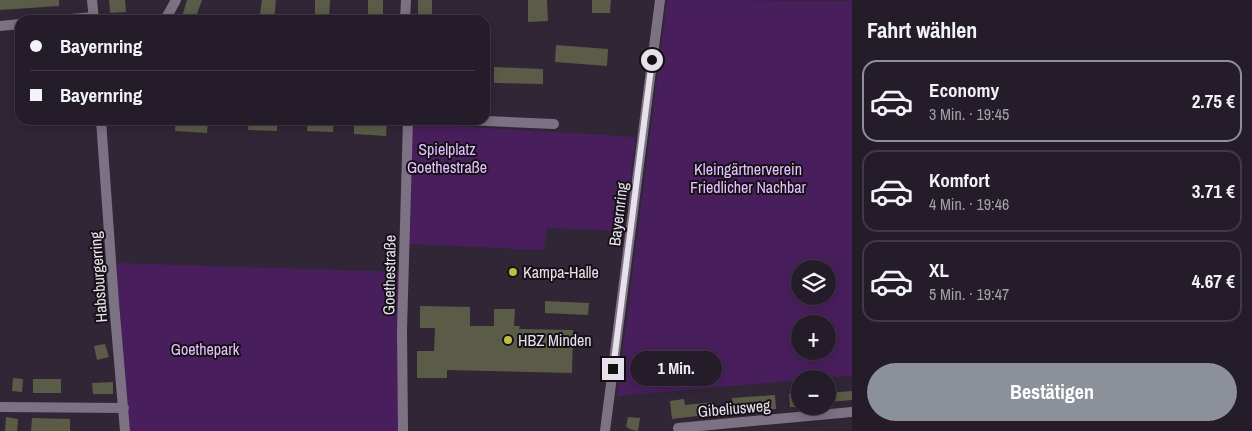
<!DOCTYPE html>
<html lang="de">
<head>
<meta charset="utf-8">
<style>
	body { margin:0; font-family:"Archivo Narrow",sans-serif; background:#302934; color:#f1f3f6; height:100vh; display:flex; flex-direction:column; font-size:19px; white-space:nowrap }
	* { box-sizing:border-box; margin:0 }
	p { font-size:16px; color:#a3a1a8 }
	.icon { flex:none; width:28px; height:28px; fill:none; stroke:currentColor; stroke-width:2; stroke-linecap:round; stroke-linejoin:round }
	.map { position:relative; flex:1; overflow:hidden }
	.details { display:flex; flex-direction:column; background:#241c28; width:400px }
	.details>* { flex:none }
	.hud { position:absolute; left:15px; top:15px; width:475px; height:110px; border-radius:15px; box-shadow:0 2px 12px #0003,0 0 0 1px #413a45; display:grid; align-content:center; height:110px; padding:0 15px; background:#241c28 }
	.tools { position:absolute; left:791px; top:260px; display:grid; gap:10px }
	.tools a { display:grid; place-items:center; width:45px; height:45px; border-radius:50%; background:#241c28; box-shadow:0 2px 12px #0003,0 0 0 1px #413a45; font-size:25px }
	.end { position:absolute; width:22px; height:22px; margin:-11px; border:6px solid #e7e1eb; background:#111; box-shadow:0 0 0 2px #111 }
	.from { border-radius:50% }
	.bubble { position:absolute; height:35px; border-radius:18px; background:#241c28; box-shadow:0 2px 12px #0003,0 0 0 1px #413a45; font-size:16px; font-weight:700; line-height:35px; text-align:center }
	.hud b { display:flex; align-items:center; gap:18px; height:48px; font-size:19px }
	.hud b+b { border-top:1px solid #413a45 }
	.hud i { width:12px; height:12px; background:#f1f3f6 }
	ul { padding:0; list-style:none }
	li { display:flex; align-items:center; gap:15px; height:82px; margin:0 10px 8px; padding:0 5px; border:2px solid #413a45; border-radius:15px }
	li div { flex:1 }
	li b { display:block; font-size:19px }
	li em { font-style:normal; font-weight:700 }
	li.selected { border-color:#8c9099 }
	li>.icon { width:45px; height:45px; stroke-width:1.5 }
	h2 { padding:0 15px; font-size:22px; line-height:60px }
	.primary-button { display:flex; gap:10px; margin-top:auto; padding:10px 15px }
	.primary-button a { flex:1; height:58px; border-radius:30px; background:#8c9099; color:#fff; font-size:20px; font-weight:700; line-height:58px; text-align:center }
	main { display:flex; flex:1; min-height:0 }
	.map>svg:first-child { display:block }
	.green { fill:#481f5c; fill-rule:evenodd }
	.building { fill:#5a5c47 }
	.lines { fill:none; stroke-linecap:round; stroke-linejoin:round }
	.minor { stroke:#7d7184; stroke-width:10 }
	.route { stroke:#e7e1eb; stroke-width:6 }
	.poi-dot { fill:#bbc045; stroke:#161118; stroke-width:2 }
	.labels { text-anchor:middle; dominant-baseline:central; stroke-width:4; stroke-linejoin:round; paint-order:stroke }
	.park-label { font-size:16px; fill:#e6c0fc; stroke:#161118 }
	.street-label { font-size:16px; fill:#e7e1eb; stroke:#161118 }
	.poi-label { font-size:16px; fill:#e7e1eb; stroke:#161118; text-anchor:start }
</style>
</head>
<body>
<main>
<div class="map">
<svg width="852" height="431" viewBox="0 0 852 431">
	<rect width="100%" height="100%" fill="#302636"/>
	<path class="green" d="M667,0L852,1V376L800,379V380L617,396ZM800,269H828V296H800ZM800,324H828V351H800Z
		M420,124L636,137L623,231L547,228L544,250L407,244L412,131L415,126Z
		M117,263L400,272L399,431H125Z"/>
	<path class="building" d="M0,0H59V6L0,10Z
		M109,0H125L126,12L110,13Z
		M187,0H202L195,20H181Z
		M262,0H276L274,20H259Z
		M315,0H330L329,20H315Z
		M368,0H383V20H368Z
		M418,0H432V20H418Z
		M528,0H547L548,21L528,22Z
		M592,0H611L610,13H592Z
		M556,45L608,49L607,66L555,62Z
		M494,67L543,69V84L494,83Z
		M176,120H208L207,133L175,131Z
		M249,120H277V131L248,130Z
		M308,120H334L333,132L307,131Z
		M354,120H387L386,136L354,134Z
		M545,301L589,303L588,315L545,313Z
		M420,306L470,307V326H494V309H515L514,326H520L519,329L573,330L572,373L447,370V378H417V351H434L435,328H420Z
		M105,344L109,357L97,360L94,346Z
		M13,378L23,379L22,392L12,391Z
		M33,379H61V393H33Z
		M113,382V394H93L92,383Z
		M852,391V400L828,402V393Z
		M800,393V407H790L789,394Z
		M775,395L776,409L734,412L732,398Z
		M684,399L685,405L713,402L714,414L672,419L670,401Z
		M6,417L18,419L17,431H5Z
		M628,417L640,418L638,431L629,429V428L626,427Z
		M32,418L70,419V431H31Z"/>
	<g class="lines">
		<path class="minor" d="M92,0L94,20
			M60,20L93,17
			M165,20L176,0
			M405,20L406,0
			M0,26L20,24
			M101,120L114,303L125,431
			M466,120L554,124
			M0,407L124,408
			M678,428L852,412
			M403,431L402,330L408,120
			M605,431L660,0"/>
	</g>
	<g class="lines">
		<path class="route" d="M613,369L652,60"/>
	</g>
	<g class="poi-dot">
		<circle cx="513" cy="272" r="5"/>
		<circle cx="508" cy="340" r="5"/>
	</g>
	<g class="labels">
		<g class="park-label">
			<text x="447" y="149">Spielplatz<tspan x="447" dy="18">Goethestraße</tspan></text>
			<text x="748" y="169">Kleingärtnerverein<tspan x="748" dy="18">Friedlicher Nachbar</tspan></text>
			<text x="205" y="349">Goethepark</text>
		</g>
		<g class="street-label">
			<text transform="translate(618 214) rotate(-83)">Bayernring</text>
			<text transform="translate(389 275) rotate(-89)">Goethestraße</text>
			<text transform="translate(98 277) rotate(-94)">Habsburgerring</text>
			<text transform="translate(734 408) rotate(-5)">Gibeliusweg</text>
		</g>
		<g class="poi-label">
			<text x="523" y="272">Kampa-Halle</text>
			<text x="518" y="340">HBZ Minden</text>
		</g>
	</g>
</svg>
<div class="tools">
<a><svg class="icon" aria-label="layers" viewBox="0 0 24 24"><path d="M12 4l9 5-9 5-9-5zM3 14l9 5 9-5"/></svg></a>
<a>+</a>
<a>−</a>
</div>
<i class="end from" style="left:652px;top:60px"></i>
<i class="end" style="left:613px;top:369px"></i>
<div class="bubble" style="left:630px;top:351px;width:92px">1 Min.</div>
<div class="hud">
<b><i class="from"></i>Bayernring</b>
<b><i></i>Bayernring</b>
</div>
</div>
<section class="details">
<h2>Fahrt wählen</h2>
<ul>
<li class="selected"><svg class="icon" aria-label="car" viewBox="0 0 24 24"><path d="M5 17H2v-5l4-1 3-4h7l3 4 3 1v5h-3M9 17h6M6 11h13"/><circle cx="7" cy="17" r="2"/><circle cx="17" cy="17" r="2"/></svg><div><b>Economy</b><p>3 Min. · 19:45</p></div><em>2.75 €</em></li>
<li><svg class="icon" aria-label="car" viewBox="0 0 24 24"><path d="M5 17H2v-5l4-1 3-4h7l3 4 3 1v5h-3M9 17h6M6 11h13"/><circle cx="7" cy="17" r="2"/><circle cx="17" cy="17" r="2"/></svg><div><b>Komfort</b><p>4 Min. · 19:46</p></div><em>3.71 €</em></li>
<li><svg class="icon" aria-label="car" viewBox="0 0 24 24"><path d="M5 17H2v-5l4-1 3-4h7l3 4 3 1v5h-3M9 17h6M6 11h13"/><circle cx="7" cy="17" r="2"/><circle cx="17" cy="17" r="2"/></svg><div><b>XL</b><p>5 Min. · 19:47</p></div><em>4.67 €</em></li>
</ul>
<div class="primary-button"><a>Bestätigen</a></div>
</section>
</main>
</body>
</html>
